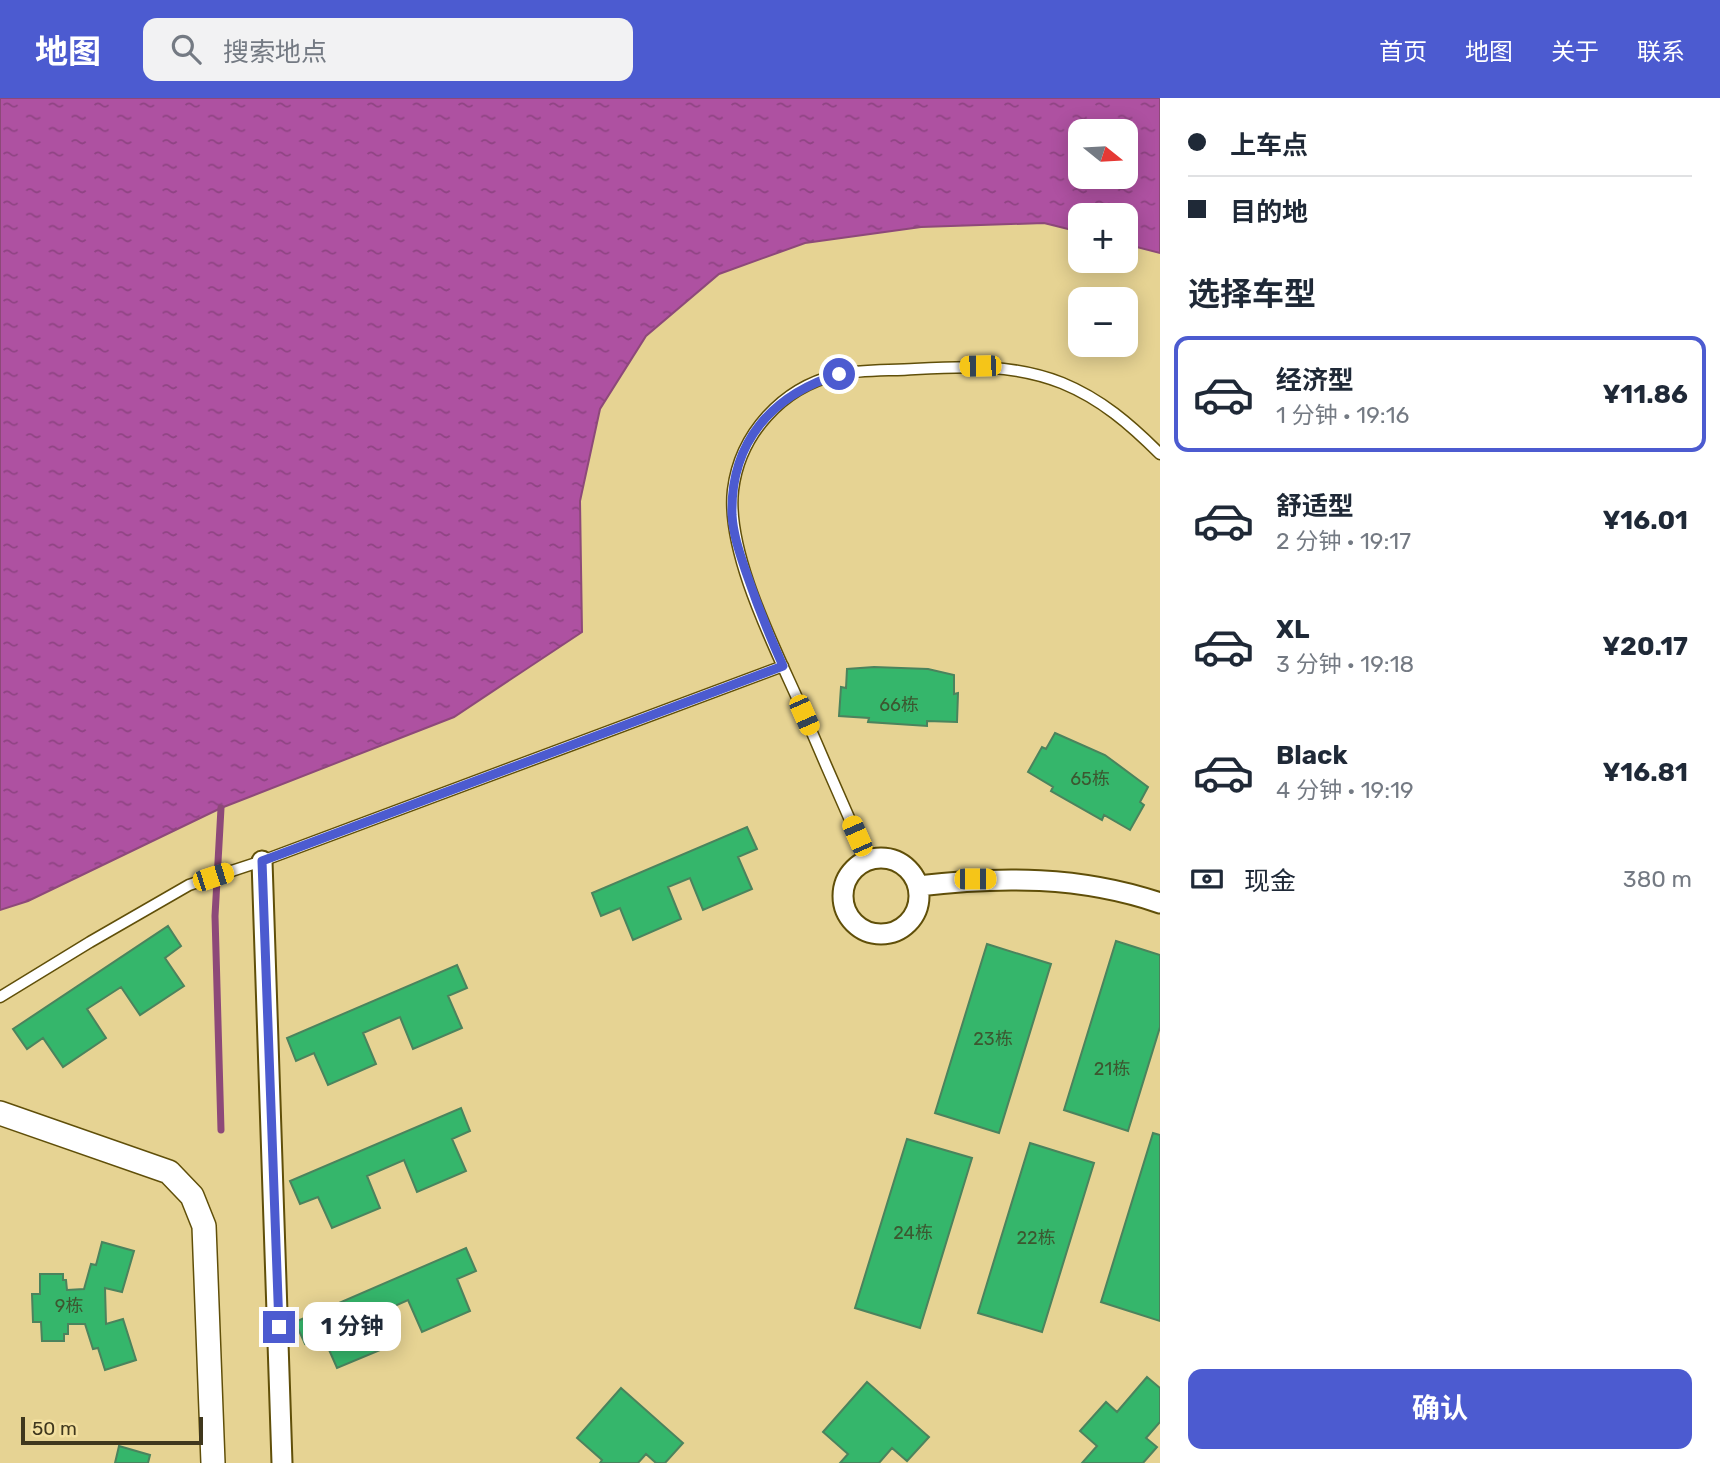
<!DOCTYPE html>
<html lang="zh">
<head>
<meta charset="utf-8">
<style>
	body { margin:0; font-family:Rubik,"Noto Sans SC",sans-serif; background:#f2f2f3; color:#1f2937; height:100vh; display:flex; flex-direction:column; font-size:26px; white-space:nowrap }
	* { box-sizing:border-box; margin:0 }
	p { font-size:23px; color:#747a83 }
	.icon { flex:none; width:38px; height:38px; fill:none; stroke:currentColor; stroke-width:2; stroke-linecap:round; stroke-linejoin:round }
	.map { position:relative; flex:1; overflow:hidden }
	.side { display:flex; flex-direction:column; background:#fff; width:560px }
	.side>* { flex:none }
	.banner { display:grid; align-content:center; height:154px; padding:0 28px; background:#fff }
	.needle { width:46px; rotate:108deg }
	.fabs { position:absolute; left:1068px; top:21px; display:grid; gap:14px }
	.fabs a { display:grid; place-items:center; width:70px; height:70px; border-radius:14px; background:#fff; box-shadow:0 4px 18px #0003; font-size:35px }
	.scale { position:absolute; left:21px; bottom:18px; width:182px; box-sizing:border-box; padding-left:7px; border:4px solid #3f371d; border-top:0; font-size:19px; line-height:24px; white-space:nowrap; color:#3f371d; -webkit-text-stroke:5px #f3e0a0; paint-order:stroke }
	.end { position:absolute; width:32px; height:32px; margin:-16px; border:9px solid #4c5bd0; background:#fff; box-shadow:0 0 0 4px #fff }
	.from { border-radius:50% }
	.bubble { position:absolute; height:49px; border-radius:14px; background:#fff; box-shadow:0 4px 18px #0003; font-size:23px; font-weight:700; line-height:49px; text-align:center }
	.car { position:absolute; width:21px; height:42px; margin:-21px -10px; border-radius:9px; box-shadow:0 0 5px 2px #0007; background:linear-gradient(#f5c518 24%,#345 0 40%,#f5c518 0 76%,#345 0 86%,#f5c518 0) }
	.banner b { display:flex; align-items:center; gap:24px; height:66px; font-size:26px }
	.banner b+b { border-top:2px solid #e0e1e3 }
	.banner i { width:18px; height:18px; background:#1f2937 }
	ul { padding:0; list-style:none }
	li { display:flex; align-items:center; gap:21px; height:116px; margin:0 14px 10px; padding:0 14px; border:4px solid transparent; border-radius:14px }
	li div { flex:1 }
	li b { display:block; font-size:26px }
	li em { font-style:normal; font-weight:700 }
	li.current { border-color:#4c5bd0 }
	li>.icon { width:63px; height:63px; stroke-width:1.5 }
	h2 { padding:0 28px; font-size:32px; line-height:84px }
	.pay { display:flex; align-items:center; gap:18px; height:77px; padding:0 28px; font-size:26px }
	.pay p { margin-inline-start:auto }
	.primary-button { display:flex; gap:14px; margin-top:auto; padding:14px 28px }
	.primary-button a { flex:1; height:80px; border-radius:14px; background:#4c5bd0; color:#fff; font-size:28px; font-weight:700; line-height:80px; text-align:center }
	header { display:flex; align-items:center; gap:42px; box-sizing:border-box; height:98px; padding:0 35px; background:#4c5bd0; color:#fff }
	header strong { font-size:33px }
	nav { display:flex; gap:38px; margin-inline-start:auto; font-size:24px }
	.search { width:490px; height:63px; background:#f2f2f3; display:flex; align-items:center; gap:18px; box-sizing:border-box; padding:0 24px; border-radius:14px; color:#747a83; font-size:26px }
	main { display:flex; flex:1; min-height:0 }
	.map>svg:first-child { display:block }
	.water { fill:url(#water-ripples); stroke:#8d4979; stroke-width:2; fill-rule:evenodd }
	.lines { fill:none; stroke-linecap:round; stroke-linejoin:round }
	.stream { stroke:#8d4979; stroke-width:7 }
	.building { fill:#35b66b; stroke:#4b835d; stroke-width:2 }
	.service-casing { stroke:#604f09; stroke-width:13 }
	.minor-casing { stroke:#604f09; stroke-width:23 }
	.tertiary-casing { stroke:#604f09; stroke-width:26 }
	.service { stroke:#fff; stroke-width:10 }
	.minor { stroke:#fff; stroke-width:19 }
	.tertiary { stroke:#fff; stroke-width:23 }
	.route { stroke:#4c5bd0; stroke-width:9 }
	.labels { text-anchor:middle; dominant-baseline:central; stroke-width:5; stroke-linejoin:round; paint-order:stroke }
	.number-label { font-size:18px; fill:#3c5730 }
</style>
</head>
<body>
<header>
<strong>地图</strong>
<div class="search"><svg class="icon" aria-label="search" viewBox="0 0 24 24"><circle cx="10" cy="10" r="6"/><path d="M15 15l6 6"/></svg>搜索地点</div>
<nav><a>首页</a><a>地图</a><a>关于</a><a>联系</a></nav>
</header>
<main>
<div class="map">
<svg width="1160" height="1365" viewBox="0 0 1160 1365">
	<defs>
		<pattern id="water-ripples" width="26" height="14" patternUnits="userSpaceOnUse" patternTransform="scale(1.75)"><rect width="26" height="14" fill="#ae51a1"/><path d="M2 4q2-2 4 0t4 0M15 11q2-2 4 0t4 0" fill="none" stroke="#8f4483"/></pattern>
	</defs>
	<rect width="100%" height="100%" fill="#e6d393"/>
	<path class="water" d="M0,0H1160V155L1125,146V117H1080V134L1044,125L921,129L805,145L719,176L646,238L600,311L580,403L582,534L454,619L221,710L28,803L0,812ZM1080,33H1125V79H1080Z"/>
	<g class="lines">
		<path class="stream" d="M221,710L215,818L221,1032"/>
	</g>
	<path class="building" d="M874,569L928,571L954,577V596L958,595L957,624L927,623V628L868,624L869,620L839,618L841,589L846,590L847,571Z
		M1055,635L1105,657L1148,689L1140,704L1144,707L1130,732L1104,717L1102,722L1051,693L1053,689L1028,674L1042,649L1046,651Z
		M747,729L757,751L738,759L752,791L703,812L690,780L668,789L681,821L633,842L620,810L601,818L592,795Z
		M168,828L181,848L165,860L184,888L140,917L121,889L87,911L106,940L63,969L43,940L27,951L13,931Z
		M1116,843L1160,857V929L1128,1033L1064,1012Z
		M987,846L1051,866L999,1035L935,1015Z
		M457,867L467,890L448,898L462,930L413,951L400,919L363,935L376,966L328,987L314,955L296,963L287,940Z
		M461,1010L470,1033L452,1041L466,1073L417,1094L404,1062L367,1078L380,1110L332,1130L318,1099L300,1106L290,1083Z
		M1153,1035L1160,1037V1223L1101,1204Z
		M907,1041L972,1060L920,1230L855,1210Z
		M1030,1045L1094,1065L1042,1234L978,1215Z
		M102,1144L134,1153L122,1194L105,1190L106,1226L123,1221L136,1262L105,1272L98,1250L93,1251L85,1226H68V1236H64V1243H42L41,1224H33L32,1196H40V1176H63V1182H66L67,1192L84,1191L91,1166L96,1167Z
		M466,1150L476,1173L457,1181L470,1213L422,1234L408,1202L372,1218L385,1250L337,1270L323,1238L305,1246L295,1224Z
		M1147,1279L1160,1290V1324L1146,1340L1157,1349L1143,1365H1082L1097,1348L1080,1333L1106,1304L1117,1314Z
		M867,1284L929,1339L907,1363L892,1350L879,1365H840L848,1356L823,1334Z
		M621,1290L683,1345L665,1365H656L646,1356L638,1365H600L602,1362L577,1340Z
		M119,1348L150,1357L148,1365H115Z"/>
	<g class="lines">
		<g class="service-casing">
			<path id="service" d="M868,763C844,709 821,656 798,602C773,546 726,453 733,392C740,336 782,290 836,277C861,271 890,273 915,271C966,268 1014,266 1062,285C1101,301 1130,326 1160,356
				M0,899L90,844L189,787L262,763L783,568"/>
		</g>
		<g class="minor-casing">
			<path id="minor" d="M843 798a38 38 0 1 1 76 0a38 38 0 1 1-76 0Z
				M262,763L282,1365
				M918,788C1000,778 1081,778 1160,805"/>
		</g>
		<g class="tertiary-casing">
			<path id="tertiary" d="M0,1015L169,1074L192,1098L204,1128L213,1365"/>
		</g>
		<use href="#service" class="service"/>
		<use href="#minor" class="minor"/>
		<use href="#tertiary" class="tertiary"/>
	</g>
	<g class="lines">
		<path class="route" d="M279,1229L262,763L783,568C769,537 757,506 746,474C740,456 733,436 732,417C730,344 772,297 839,276"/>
	</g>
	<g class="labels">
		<g class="number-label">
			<text x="899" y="607">66栋</text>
			<text x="1090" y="681">65栋</text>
			<text x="993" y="941">23栋</text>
			<text x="1112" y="971">21栋</text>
			<text x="913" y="1135">24栋</text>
			<text x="1036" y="1140">22栋</text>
			<text x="69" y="1208">9栋</text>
		</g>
	</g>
</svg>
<div class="fabs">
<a><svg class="needle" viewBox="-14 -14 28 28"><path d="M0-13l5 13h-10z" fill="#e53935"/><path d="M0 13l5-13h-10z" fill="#747a83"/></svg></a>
<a>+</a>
<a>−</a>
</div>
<div class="scale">50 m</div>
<i class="end from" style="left:839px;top:276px"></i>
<i class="end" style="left:279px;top:1229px"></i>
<div class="bubble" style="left:303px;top:1204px;width:98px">1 分钟</div>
<i class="car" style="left:980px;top:268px;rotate:269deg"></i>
<i class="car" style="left:804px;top:617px;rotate:156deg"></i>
<i class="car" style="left:857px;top:738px;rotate:336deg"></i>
<i class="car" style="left:213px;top:779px;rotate:72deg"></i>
<i class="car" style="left:975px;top:781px;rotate:90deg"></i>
</div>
<section class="side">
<div class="banner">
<b><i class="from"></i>上车点</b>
<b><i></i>目的地</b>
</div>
<h2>选择车型</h2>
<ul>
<li class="current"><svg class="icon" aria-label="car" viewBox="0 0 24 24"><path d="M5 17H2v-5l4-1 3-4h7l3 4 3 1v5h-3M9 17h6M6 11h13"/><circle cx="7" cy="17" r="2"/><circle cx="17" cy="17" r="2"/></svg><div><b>经济型</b><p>1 分钟 · 19:16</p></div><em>¥11.86</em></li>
<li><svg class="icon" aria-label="car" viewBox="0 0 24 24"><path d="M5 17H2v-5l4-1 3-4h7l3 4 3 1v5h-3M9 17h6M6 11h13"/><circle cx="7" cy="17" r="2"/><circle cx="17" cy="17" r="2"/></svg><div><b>舒适型</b><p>2 分钟 · 19:17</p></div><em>¥16.01</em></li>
<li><svg class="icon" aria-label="car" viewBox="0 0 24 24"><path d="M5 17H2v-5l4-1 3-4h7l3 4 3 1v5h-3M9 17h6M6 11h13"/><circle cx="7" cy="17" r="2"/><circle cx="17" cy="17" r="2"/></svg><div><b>XL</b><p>3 分钟 · 19:18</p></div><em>¥20.17</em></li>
<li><svg class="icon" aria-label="car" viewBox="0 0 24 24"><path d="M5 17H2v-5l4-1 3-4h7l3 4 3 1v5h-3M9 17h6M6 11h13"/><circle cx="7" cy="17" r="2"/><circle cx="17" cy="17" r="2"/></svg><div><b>Black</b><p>4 分钟 · 19:19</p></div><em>¥16.81</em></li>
</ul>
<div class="pay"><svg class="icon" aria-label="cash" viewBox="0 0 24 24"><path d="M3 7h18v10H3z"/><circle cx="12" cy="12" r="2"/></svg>现金<p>380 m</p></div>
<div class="primary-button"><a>确认</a></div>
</section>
</main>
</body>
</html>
